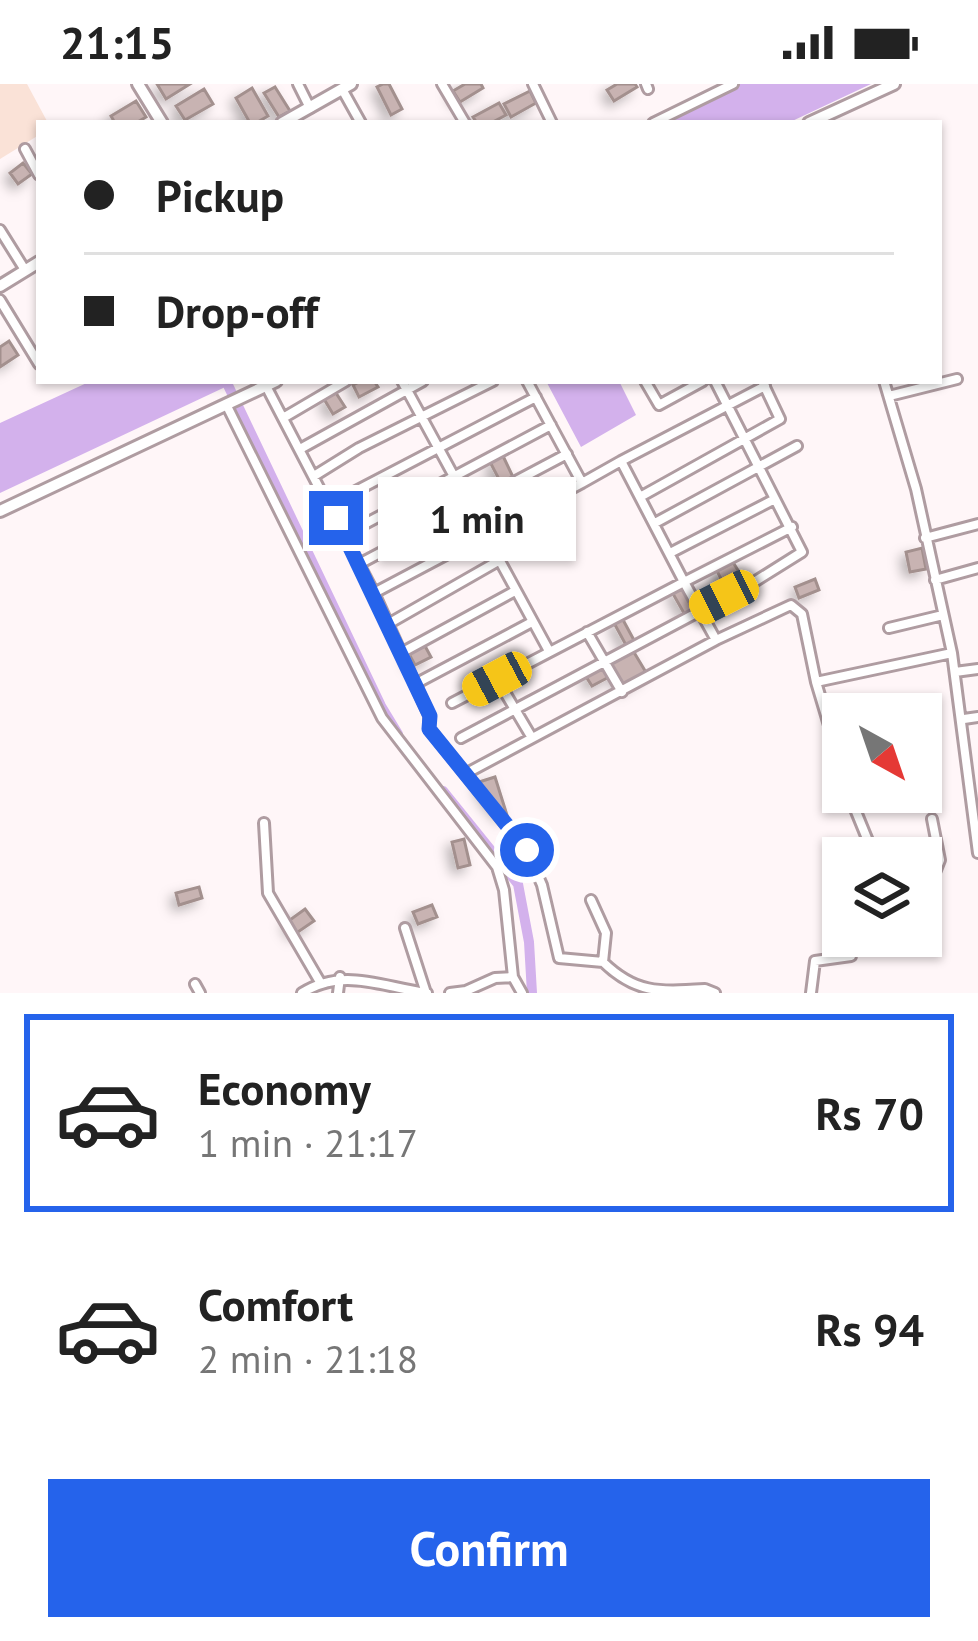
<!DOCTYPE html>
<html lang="en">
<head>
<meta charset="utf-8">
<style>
	body { margin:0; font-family:"PT Sans",sans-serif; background:#f6f6f6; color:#222; height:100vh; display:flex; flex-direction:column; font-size:45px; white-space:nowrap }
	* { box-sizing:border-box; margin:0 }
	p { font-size:39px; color:#767676 }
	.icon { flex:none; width:66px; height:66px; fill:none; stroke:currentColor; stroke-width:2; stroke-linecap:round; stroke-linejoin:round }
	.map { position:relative; height:909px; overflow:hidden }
	.details { display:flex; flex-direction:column; background:#fff; flex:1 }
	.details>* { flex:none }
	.top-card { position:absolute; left:36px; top:36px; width:906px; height:264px; border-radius:0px; box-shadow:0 3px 9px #0004; display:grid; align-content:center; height:264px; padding:0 48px; background:#fff }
	.needle { width:78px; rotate:140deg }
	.fabs { position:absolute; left:822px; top:609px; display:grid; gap:24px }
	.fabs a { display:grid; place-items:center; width:120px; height:120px; border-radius:0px; background:#fff; box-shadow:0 3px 9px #0004; font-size:60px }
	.end { position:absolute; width:54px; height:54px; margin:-27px; border:15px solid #2563eb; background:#fff; box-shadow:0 0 0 6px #fff }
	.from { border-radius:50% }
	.bubble { position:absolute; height:84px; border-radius:0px; background:#fff; box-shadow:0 3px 9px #0004; font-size:39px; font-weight:800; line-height:84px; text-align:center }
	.car { position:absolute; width:36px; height:72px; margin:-36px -18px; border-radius:15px; box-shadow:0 0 9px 3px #0007; background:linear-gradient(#f5c518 24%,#345 0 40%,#f5c518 0 76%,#345 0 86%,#f5c518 0) }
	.top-card b { display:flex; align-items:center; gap:42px; height:114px; font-size:45px }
	.top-card b+b { border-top:3px solid #e0e0e0 }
	.top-card i { width:30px; height:30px; background:#222 }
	ul { padding:21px 0 0; list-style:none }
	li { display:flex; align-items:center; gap:36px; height:198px; margin:0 24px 18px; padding:0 24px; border:6px solid transparent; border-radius:0px }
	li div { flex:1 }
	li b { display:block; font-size:45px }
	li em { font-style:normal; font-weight:800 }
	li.active { border-color:#2563eb }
	li>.icon { width:108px; height:108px; stroke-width:1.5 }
	.button { display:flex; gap:24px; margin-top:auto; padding:24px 48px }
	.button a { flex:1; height:138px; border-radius:0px; background:#2563eb; color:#fff; font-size:48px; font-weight:800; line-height:138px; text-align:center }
	.status { display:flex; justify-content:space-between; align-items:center; height:84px; padding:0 60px; background:#fff; direction:ltr }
	.status svg { height:33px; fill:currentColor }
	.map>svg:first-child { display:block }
	.green { fill:#fae2d7 }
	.water { fill:#d3b1ec }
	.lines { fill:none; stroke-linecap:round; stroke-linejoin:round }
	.canal { stroke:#d3b1ec; stroke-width:10 }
	.building { fill:#c8b3b2; stroke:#a3908e; stroke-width:3; filter:url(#shadow) }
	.minor-casing { stroke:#af9ca1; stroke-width:14 }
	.tertiary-casing { stroke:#af9ca1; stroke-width:16 }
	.minor { stroke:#fff; stroke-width:8 }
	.tertiary { stroke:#fff; stroke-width:10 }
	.route { stroke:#2563eb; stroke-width:15 }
</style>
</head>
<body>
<div class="status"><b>21:15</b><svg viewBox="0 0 49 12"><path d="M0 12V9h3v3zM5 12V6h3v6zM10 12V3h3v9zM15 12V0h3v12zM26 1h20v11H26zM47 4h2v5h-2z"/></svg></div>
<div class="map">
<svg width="978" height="909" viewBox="0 0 978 909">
	<defs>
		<filter id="shadow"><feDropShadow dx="-5.5" dy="5.5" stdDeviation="6" flood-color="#0004"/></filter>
	</defs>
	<rect width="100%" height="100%" fill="#fff6f8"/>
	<path class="green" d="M0,0H27L48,39H39V51L0,75Z"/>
	<path class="water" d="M738,0H871L788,39H653Z
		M91,297H238L0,409V339Z
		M546,297H619L636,331L581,363Z"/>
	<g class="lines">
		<path class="canal" d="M226,297L381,622L398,650
			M443,707L518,800L529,858L532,909"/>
	</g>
	<path class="building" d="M157,0H190L166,15Z
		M383,0H389L402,25L391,31L377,3Z
		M465,0H481L483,4L460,18L453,7Z
		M617,0H635L637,3L614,17L607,6Z
		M275,3L290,27L279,33L264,9Z
		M252,4L268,32L256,39H250L236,14Z
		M204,5L213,20L185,36L176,22Z
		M530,7L536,19L511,33L504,20Z
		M136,17L146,33L136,39H115L111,32Z
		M499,19L506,31L491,39H477L473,33Z
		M23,79L32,90L18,100L10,89Z
		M9,257L18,271L0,283V263Z
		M361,297H374L378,303L359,313L353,301Z
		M336,309L345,323L333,330L324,315Z
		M503,372L514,395L502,401L490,378Z
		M922,464L926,485L910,488L906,468Z
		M731,475L739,488L722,497L715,483Z
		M815,495L819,506L799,514L795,503Z
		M682,503L695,526L685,531L672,508Z
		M622,534L635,558L627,563L614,539Z
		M425,562L431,573L415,581L409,570Z
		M632,565L647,590L623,605L608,580Z
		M603,582L609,593L592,602L585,591Z
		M495,693L507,731L502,732L486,714L479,698Z
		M464,755L470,781L458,784L452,758Z
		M199,803L202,814L179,821L176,809Z
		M432,821L437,833L418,840L413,828Z
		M305,825L314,837L295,850L287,838Z"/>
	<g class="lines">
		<g class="minor-casing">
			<path id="minor" d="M298,0L310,24
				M442,0L465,39
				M533,0L552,39
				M646,0L648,5
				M342,5L361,39
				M653,39L733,0
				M25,65L39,91
				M0,146L25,186
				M0,216L39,280
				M402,297L549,567
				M645,297L659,321L703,297
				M884,297L916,405L952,569L978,769
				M266,302L374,509L429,631V645L527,767L542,801L559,874L603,878C635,909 657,908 705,905L715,909
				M889,312L957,295
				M226,320L382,634L497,783L504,806L513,893
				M283,334L346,297
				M300,365L423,297
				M621,377L765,302
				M314,392L359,364L493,297
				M640,413L780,335L762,297
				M329,421L536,313
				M655,439L797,362
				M344,451L551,341
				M925,454L978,440
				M670,469L775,415
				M359,480L567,370
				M935,496L978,484
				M374,509L582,399
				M388,540L500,476
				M889,544L943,531
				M587,548L622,608
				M716,556L684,498L792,443
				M401,569L515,507
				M955,588L978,585
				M497,595L532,654
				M816,598L952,569
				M415,600L532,538
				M452,619L684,498L621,377L582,399L527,297
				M964,635L978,633
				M461,654L751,500L802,468L715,297
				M465,690L716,556L791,521L802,530L816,598L843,688
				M848,708L875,774
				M264,739L268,809L320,898
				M921,799L932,796L940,776L932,735
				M591,816L606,849L603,878
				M405,844L426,909
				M195,900L200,909
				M302,909C343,883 382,903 427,909
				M338,909L340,893
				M450,909L466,907L495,894L513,893L522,909
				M811,909L815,877L851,872L852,852"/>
		</g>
		<g class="tertiary-casing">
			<path id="tertiary" d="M138,0L162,39
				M282,39L351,0
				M809,39L894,0
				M0,202L39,178
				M0,427L276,297"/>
		</g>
		<use href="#minor" class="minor"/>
		<use href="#tertiary" class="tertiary"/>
	</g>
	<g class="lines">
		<path class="route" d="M336,434L430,632L429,645L527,766"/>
	</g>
</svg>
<div class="fabs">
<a><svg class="needle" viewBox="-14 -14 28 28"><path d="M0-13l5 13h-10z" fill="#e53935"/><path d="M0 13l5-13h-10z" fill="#767676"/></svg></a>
<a><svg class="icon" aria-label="layers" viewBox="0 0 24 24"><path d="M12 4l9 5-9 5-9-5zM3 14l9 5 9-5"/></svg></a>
</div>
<i class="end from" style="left:527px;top:766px"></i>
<i class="end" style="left:336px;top:434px"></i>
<div class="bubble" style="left:378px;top:393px;width:198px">1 min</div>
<i class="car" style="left:724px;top:513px;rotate:243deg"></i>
<i class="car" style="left:497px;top:595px;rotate:242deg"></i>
<div class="top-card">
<b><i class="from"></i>Pickup</b>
<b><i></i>Drop-off</b>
</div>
</div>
<section class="details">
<ul>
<li class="active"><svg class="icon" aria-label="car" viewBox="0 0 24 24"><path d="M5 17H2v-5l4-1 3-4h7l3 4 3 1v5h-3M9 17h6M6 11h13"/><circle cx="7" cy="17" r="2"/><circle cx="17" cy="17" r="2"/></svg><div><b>Economy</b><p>1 min · 21:17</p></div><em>Rs 70</em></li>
<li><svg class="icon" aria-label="car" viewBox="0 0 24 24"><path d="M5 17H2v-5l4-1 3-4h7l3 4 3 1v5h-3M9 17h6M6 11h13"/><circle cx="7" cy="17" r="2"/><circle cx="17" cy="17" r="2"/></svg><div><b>Comfort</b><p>2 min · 21:18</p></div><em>Rs 94</em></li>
</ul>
<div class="button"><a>Confirm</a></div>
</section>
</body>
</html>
